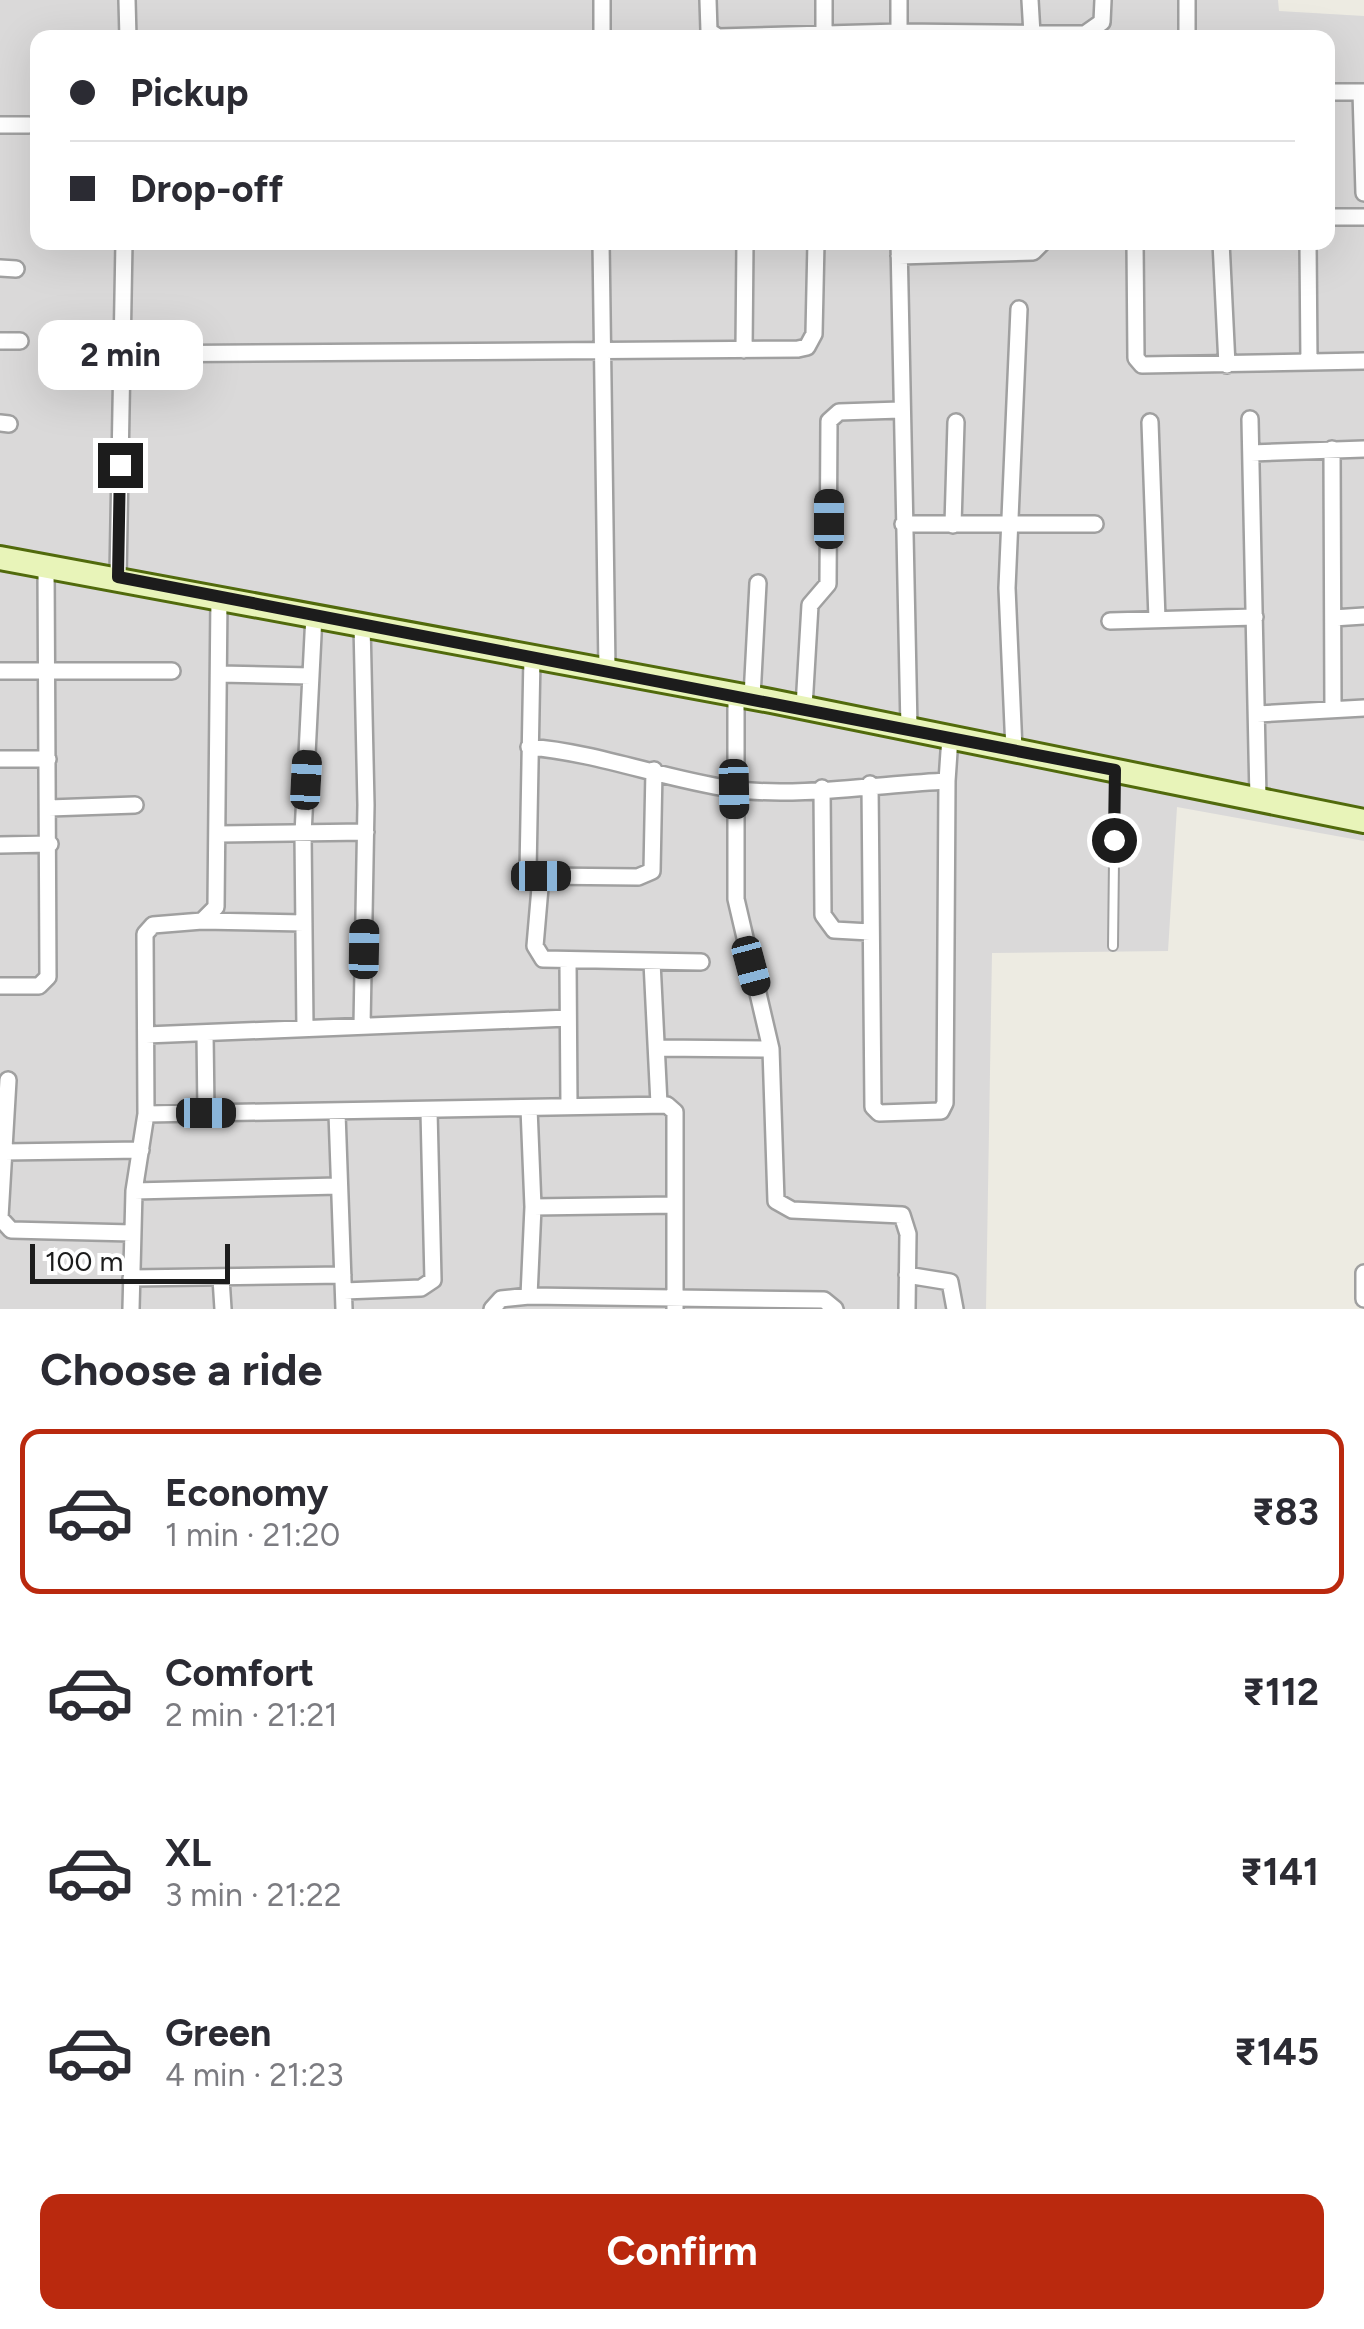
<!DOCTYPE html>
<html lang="en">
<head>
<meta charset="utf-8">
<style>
	body { margin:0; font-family:Figtree,sans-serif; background:#f2f2f3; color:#2b2b33; height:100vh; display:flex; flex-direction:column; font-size:38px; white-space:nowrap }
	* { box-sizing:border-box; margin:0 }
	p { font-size:32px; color:#7c7c81 }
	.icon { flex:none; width:55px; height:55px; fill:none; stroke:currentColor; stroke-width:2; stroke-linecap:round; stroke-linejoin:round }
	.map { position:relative; height:1309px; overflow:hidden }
	.drawer { display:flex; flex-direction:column; background:#fff; flex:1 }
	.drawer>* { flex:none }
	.banner { position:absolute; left:30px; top:30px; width:1305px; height:220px; border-radius:20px; box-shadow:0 10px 40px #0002; display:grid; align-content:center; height:220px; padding:0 40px; background:#fff }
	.scale { position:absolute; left:30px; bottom:25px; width:200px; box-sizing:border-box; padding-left:10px; border:5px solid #1c1c1c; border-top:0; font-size:28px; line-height:35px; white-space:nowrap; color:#1c1c1c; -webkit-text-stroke:8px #fff; paint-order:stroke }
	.end { position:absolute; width:45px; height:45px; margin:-22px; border:12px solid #1c1c1c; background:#fff; box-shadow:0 0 0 5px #fff }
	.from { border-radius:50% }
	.bubble { position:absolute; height:70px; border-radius:20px; background:#fff; box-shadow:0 10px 40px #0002; font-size:32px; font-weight:700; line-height:70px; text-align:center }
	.car { position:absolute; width:30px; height:60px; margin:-30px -15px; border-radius:12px; box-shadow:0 0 8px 2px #0007; background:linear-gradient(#222 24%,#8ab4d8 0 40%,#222 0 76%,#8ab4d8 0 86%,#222 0) }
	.banner b { display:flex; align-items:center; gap:35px; height:95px; font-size:38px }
	.banner b+b { border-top:2px solid #e1e1e2 }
	.banner i { width:25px; height:25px; background:#2b2b33 }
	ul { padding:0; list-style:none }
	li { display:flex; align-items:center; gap:30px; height:165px; margin:0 20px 15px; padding:0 20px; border:5px solid transparent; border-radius:20px }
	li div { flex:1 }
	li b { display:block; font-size:38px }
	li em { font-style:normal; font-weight:700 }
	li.selected { border-color:#ba290e }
	li>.icon { width:90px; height:90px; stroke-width:1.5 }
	h2 { padding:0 40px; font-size:45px; line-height:120px }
	.button { display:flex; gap:20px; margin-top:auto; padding:20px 40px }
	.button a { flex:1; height:115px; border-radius:20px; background:#ba290e; color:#fff; font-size:40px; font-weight:700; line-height:115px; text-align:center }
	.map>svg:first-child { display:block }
	.residential { fill:#dad9d9; fill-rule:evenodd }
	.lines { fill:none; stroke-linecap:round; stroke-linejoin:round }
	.lane-casing { stroke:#a0a0a0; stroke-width:12 }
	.street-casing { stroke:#a0a0a0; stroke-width:20 }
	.secondary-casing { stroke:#516a0c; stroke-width:28 }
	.lane { stroke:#fff; stroke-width:8 }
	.street { stroke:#fff; stroke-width:15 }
	.secondary { stroke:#e8f4b9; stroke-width:22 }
	.route { stroke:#1c1c1c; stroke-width:12 }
</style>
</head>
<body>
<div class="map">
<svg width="1364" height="1309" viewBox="0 0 1364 1309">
	<rect width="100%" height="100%" fill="#edebe2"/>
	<path class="residential" d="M0,0H1278L1279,11L1364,16V841L1177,807L1168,951L992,953L986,1309H0ZM38,38H1328V242H38Z"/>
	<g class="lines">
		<g class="lane-casing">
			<path id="lane" d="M1113,946L1115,775"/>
		</g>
		<g class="street-casing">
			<path id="street" d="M127,0L128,38
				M708,0L709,31L718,37L899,32L1085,34L1102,22L1103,0
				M824,0V34
				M899,0V38
				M1030,0L1032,34
				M602,38V0
				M1187,38V0
				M1328,92H1364
				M1361,92L1364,193
				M0,125H29
				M1328,217H1364
				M601,242L607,670
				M899,242L909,728
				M1135,242L1136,358L1142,365L1364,361
				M1221,242L1227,365
				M1308,242L1309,362
				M899,256L1033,252L1043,242
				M0,268L16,269
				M0,341H20
				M744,350L745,242
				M121,354L798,349L807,347L814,334L816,242
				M1250,419L1258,799
				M1150,422L1157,619
				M0,423L9,424
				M1332,449L1333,710
				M1251,453L1364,449
				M903,524H1095
				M953,525L956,422
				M118,577L124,242
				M1333,618L1364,616
				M1110,621L1255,617
				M362,624L366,805L362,1026
				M532,656L528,872L541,876L638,877L652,871L654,770
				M0,671H172
				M219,674L311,676
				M736,695V899L771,1049L776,1201L792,1210L902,1215L908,1234L907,1309
				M752,697L758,583
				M804,707L810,605L828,584L829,421L839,412L900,410
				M1257,714L1364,708
				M529,747C599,753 663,779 732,789C794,798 883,784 947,781L950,737
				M1014,750L1007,588L1019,309
				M0,759H48
				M870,784L873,1107L879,1113L941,1111L945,1103L947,781
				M822,788L823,915L834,930L870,932
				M49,808L135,805
				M219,834L366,832
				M0,845L50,844
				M541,876L535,946L543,959L701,962
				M202,921L304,923
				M568,962L569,1106
				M652,962L659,1104
				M0,986H39L48,977L46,566
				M305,1029L303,834L314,615
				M205,1033L206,1113
				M146,1035L568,1018
				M657,1048L771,1049
				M529,1108L533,1207L529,1296
				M337,1113L344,1309
				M146,1114L667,1105L675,1112V1309
				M4,1152L141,1150
				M134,1191L338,1186
				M533,1207L674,1205
				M0,1217L8,1080
				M0,1218L11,1230L132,1233
				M1364,1273V1299
				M907,1275L950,1282L955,1309
				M131,1278L343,1275
				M221,1278L223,1309
				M344,1291L421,1288L433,1280L429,1111
				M131,1309L134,1191L146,1114L145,934L153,925L202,921L216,907L219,597
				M492,1309L501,1299L529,1296L824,1300L835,1309"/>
		</g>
		<g class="secondary-casing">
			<path id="secondary" d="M0,558L771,701L1364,821"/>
		</g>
		<use href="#lane" class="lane"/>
		<use href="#street" class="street"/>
		<use href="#secondary" class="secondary"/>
	</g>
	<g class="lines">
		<path class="route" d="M120,465L118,577L1115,770L1114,840"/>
	</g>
</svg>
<div class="scale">100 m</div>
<i class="end from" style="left:1114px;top:840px"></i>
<i class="end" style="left:120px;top:465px"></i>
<div class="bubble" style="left:38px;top:320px;width:165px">2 min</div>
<i class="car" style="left:829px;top:519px;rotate:0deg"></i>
<i class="car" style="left:306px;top:780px;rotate:3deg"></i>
<i class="car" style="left:734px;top:789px;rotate:179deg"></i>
<i class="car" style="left:541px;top:876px;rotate:90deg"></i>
<i class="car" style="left:364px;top:949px;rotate:1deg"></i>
<i class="car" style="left:751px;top:966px;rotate:165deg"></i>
<i class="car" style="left:206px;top:1113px;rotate:90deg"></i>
<div class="banner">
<b><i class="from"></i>Pickup</b>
<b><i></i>Drop-off</b>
</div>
</div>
<section class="drawer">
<h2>Choose a ride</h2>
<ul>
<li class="selected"><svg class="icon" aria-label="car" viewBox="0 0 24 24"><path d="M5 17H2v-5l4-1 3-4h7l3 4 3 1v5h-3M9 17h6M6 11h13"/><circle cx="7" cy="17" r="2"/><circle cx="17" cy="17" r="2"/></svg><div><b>Economy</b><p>1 min · 21:20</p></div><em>₹83</em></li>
<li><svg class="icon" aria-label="car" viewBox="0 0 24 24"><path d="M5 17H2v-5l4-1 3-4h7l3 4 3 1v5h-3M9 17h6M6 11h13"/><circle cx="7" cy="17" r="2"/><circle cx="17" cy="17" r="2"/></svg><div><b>Comfort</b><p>2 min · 21:21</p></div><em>₹112</em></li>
<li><svg class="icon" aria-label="car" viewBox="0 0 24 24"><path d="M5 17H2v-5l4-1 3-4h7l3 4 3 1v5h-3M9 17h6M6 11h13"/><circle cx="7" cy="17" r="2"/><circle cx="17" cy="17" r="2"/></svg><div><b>XL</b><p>3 min · 21:22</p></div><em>₹141</em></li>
<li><svg class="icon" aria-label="car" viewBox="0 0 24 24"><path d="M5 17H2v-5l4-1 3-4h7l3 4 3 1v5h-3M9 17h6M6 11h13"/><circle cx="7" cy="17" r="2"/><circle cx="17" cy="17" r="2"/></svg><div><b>Green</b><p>4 min · 21:23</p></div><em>₹145</em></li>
</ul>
<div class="button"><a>Confirm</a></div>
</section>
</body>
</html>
